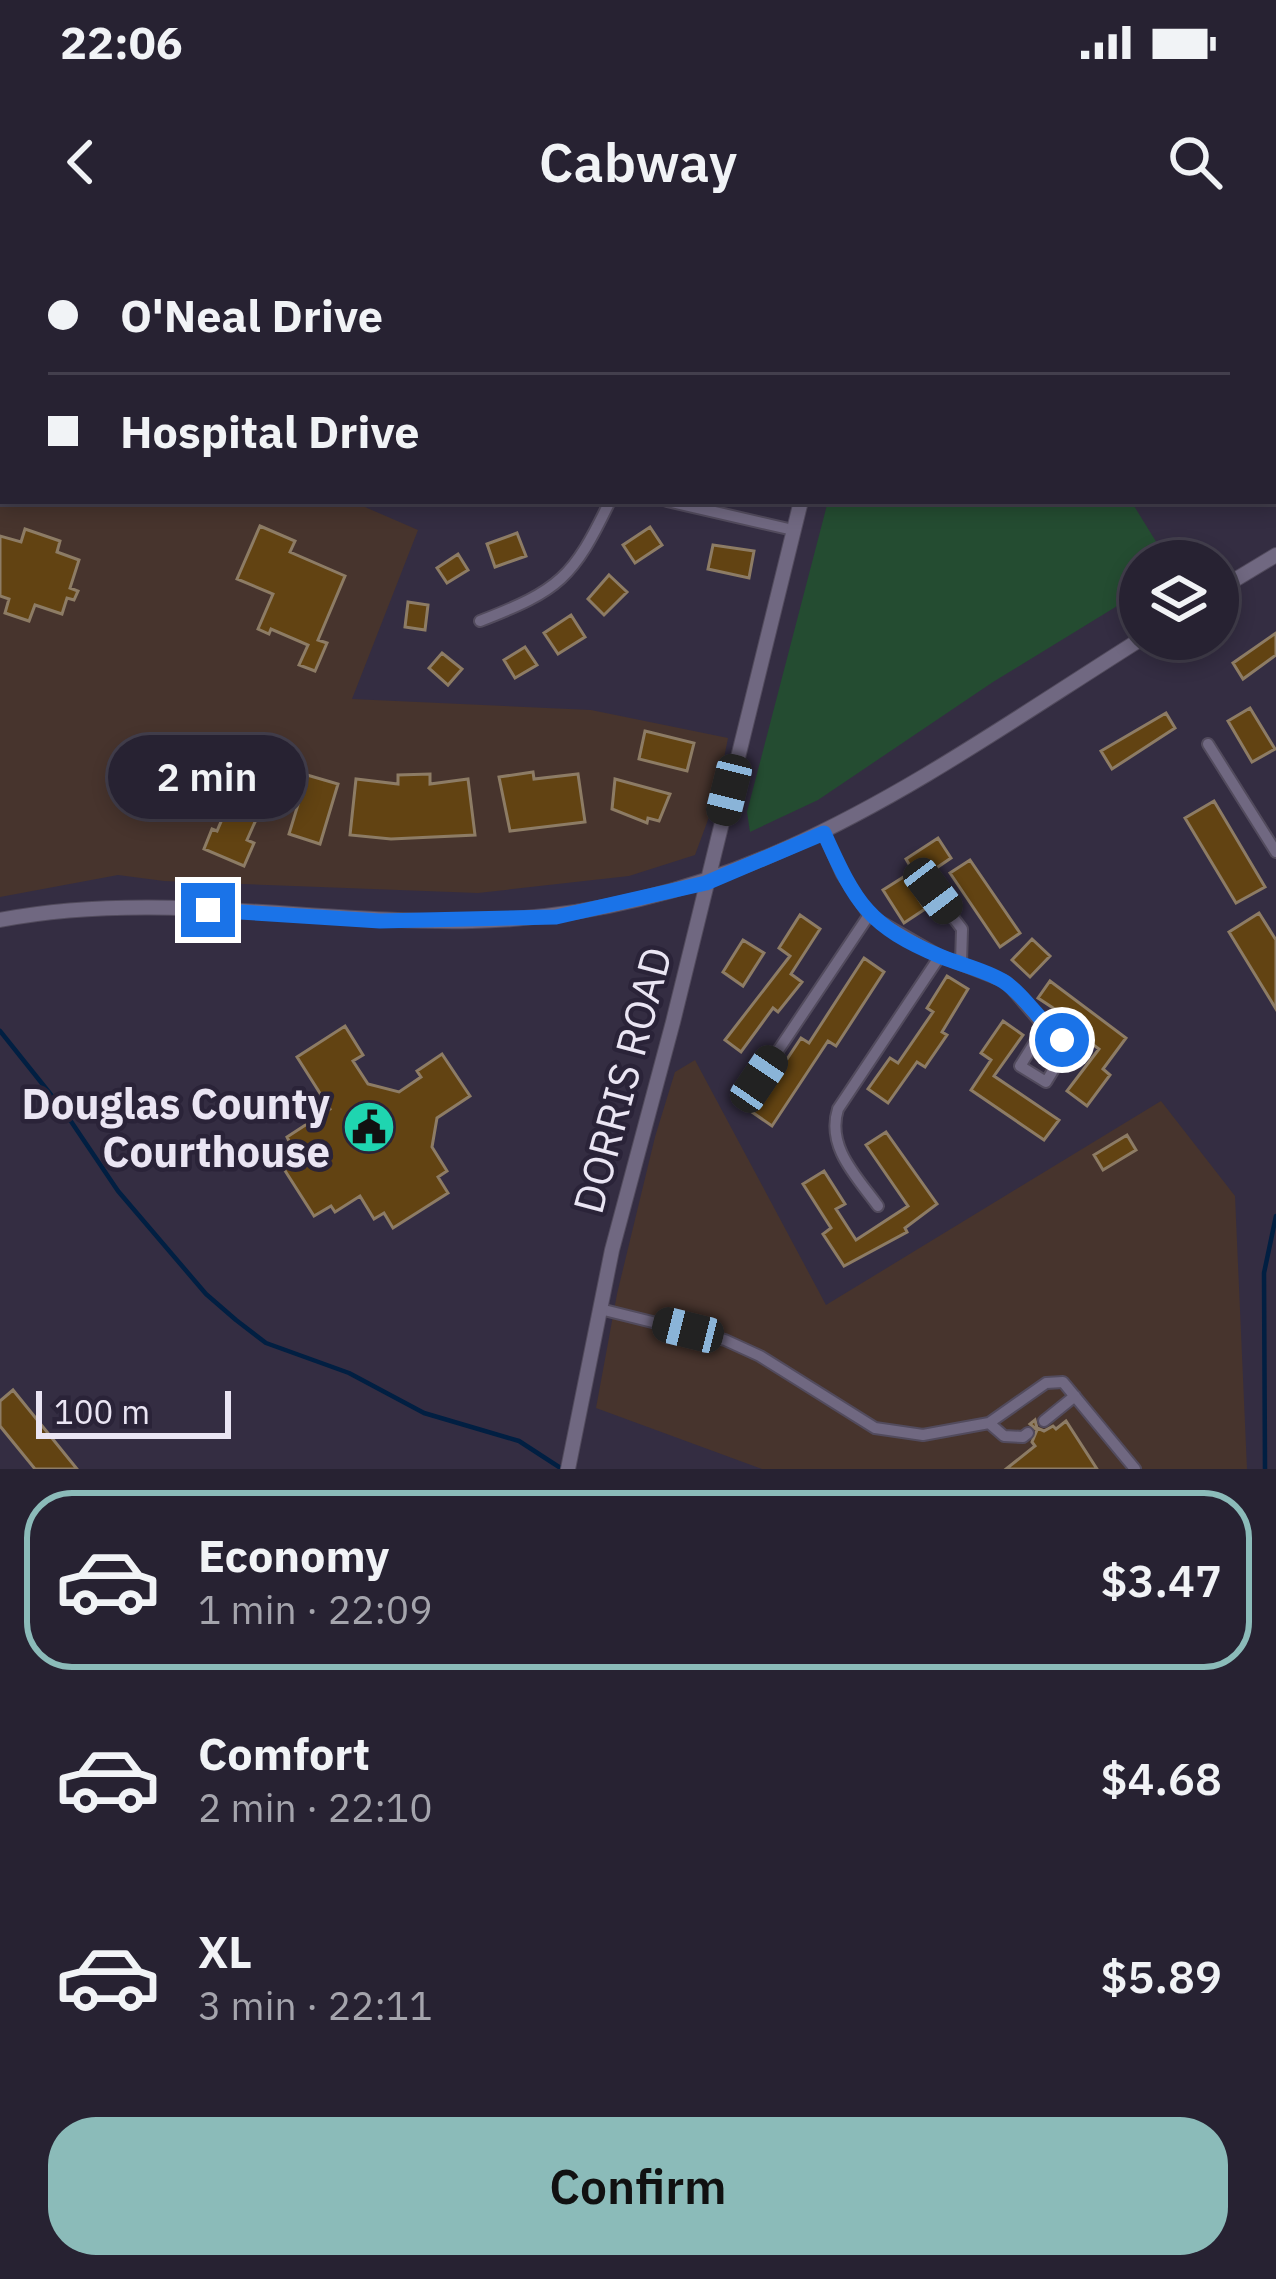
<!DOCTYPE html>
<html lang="en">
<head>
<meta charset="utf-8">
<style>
	body { margin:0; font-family:"IBM Plex Sans",sans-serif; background:#2f2a3a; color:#f1f3f6; height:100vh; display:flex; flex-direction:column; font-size:45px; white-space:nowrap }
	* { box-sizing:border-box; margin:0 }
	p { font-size:39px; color:#a4a4ac }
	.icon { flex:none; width:66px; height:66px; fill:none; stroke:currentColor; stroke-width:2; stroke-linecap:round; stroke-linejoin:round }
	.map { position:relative; height:1229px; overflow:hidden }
	.side { display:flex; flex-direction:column; background:#272232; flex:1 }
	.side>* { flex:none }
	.hud { position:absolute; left:0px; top:0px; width:1278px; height:264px; box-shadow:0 6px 18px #0003,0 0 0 3px #433f4d; display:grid; align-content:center; height:264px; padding:0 48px; background:#272232 }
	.tools { position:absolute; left:1119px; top:300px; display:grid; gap:24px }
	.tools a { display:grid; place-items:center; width:120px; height:120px; border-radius:50%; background:#272232; box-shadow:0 6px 18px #0003,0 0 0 3px #433f4d; font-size:60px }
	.scale { position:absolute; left:36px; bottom:30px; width:195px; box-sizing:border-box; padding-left:12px; border:6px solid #eae5f3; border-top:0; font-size:33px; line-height:42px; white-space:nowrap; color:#eae5f3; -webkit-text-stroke:9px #2a2338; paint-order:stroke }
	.end { position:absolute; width:54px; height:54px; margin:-27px; border:15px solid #1a73e8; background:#fff; box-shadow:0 0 0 6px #fff }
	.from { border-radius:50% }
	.bubble { position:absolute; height:84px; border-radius:42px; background:#272232; box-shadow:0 6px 18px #0003,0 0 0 3px #433f4d; font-size:39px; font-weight:600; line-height:84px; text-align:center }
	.car { position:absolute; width:36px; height:72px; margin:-36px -18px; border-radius:15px; box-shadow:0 0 9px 3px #0007; background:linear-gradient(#222 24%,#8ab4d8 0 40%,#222 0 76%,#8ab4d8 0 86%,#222 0) }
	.hud b { display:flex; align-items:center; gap:42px; height:114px; font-size:45px }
	.hud b+b { border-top:3px solid #433f4d }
	.hud i { width:30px; height:30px; background:#f1f3f6 }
	ul { padding:21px 0 0; list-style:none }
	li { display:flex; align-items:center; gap:36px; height:180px; margin:0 24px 18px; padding:0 24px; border:6px solid transparent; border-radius:48px }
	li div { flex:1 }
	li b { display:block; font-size:45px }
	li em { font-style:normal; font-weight:600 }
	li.selected { border-color:#8bbbb9 }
	li>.icon { width:108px; height:108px; stroke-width:1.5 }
	.primary-button { display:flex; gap:24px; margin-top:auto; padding:24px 48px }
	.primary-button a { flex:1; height:138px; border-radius:48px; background:#8bbbb9; color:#111; font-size:48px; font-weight:600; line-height:138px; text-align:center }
	.status { display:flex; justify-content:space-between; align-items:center; height:84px; padding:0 60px; background:#272232; direction:ltr }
	.status svg { height:33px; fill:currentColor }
	header { display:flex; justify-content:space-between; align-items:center; height:156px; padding:0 48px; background:#272232; font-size:54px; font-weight:600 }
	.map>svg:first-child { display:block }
	.commercial { fill:#47342d }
	.green { fill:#244c31 }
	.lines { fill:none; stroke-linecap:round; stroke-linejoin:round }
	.stream { stroke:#011f42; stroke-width:4.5 }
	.building { fill:#624312; stroke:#8d7c65; stroke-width:3 }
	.minor-casing { stroke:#524b5d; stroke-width:14 }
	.tertiary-casing { stroke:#524b5d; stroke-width:16 }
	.minor { stroke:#706881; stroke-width:10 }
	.tertiary { stroke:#706881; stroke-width:14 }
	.route { stroke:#1a73e8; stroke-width:15 }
	.labels { text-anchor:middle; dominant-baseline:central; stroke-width:9; stroke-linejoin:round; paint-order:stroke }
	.street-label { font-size:42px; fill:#eae5f3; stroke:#2a2338 }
	.poi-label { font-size:42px; font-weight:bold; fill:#eae5f3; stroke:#2a2338; text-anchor:end }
</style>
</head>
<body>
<div class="status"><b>22:06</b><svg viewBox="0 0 49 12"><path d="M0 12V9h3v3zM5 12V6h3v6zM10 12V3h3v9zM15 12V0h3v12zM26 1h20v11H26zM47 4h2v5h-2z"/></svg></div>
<header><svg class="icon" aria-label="back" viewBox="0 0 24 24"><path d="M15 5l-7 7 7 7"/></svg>Cabway<svg class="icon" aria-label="search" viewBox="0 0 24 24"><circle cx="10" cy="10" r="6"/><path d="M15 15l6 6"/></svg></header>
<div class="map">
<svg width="1276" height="1229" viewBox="0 0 1276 1229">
	<rect width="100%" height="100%" fill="#342d42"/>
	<path class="commercial" d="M0,106L3,261H351L418,290L352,459L591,470L728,498L716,558L695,615L629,636L478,653L164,641L118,635L0,657Z
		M695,820L826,1065L1161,861L1235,956L1247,1229H762L596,1168L617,1054L655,897L675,832Z"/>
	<path class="green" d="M828,261H1131L1168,321H1140V352L993,442L818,560L750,592L747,572Z"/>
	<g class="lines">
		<path class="stream" d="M0,791L64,871L118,951L206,1054L236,1080L266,1103L349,1133L424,1173L519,1201L562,1229
			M1265,1229L1264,1033L1276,976"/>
	</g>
	<path class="building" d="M260,286L295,301L290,312L345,336L318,400L327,403L315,431L299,425L308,405L271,389L269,394L258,389L273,354L237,339Z
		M650,287L662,305L635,323L623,305Z
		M25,289L60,301L57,312L79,320L70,348L78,351L74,360L67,358L62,374L35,365L29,381L5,373L9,359L0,356V296L21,302Z
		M517,293L526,316L495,327L487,304Z
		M713,305L754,311L749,338L708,329Z
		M458,314L468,330L447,343L437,328Z
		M609,335L627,352L604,375L588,359Z
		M408,362L428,365L425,390L405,387Z
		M571,375L585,397L558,414L544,393Z
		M1276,393V415L1243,439L1233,423Z
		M525,407L537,425L515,438L504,420Z
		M442,413L462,429L448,445L429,428Z
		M1250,468L1275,509L1252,522L1228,481Z
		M1166,473L1175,488L1112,529L1101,511Z
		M645,491L694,503L687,531L639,519Z
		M533,532L534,539L578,534L585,582L510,591L499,537Z
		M430,534V544L468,539L475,595L391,599L350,595L356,539L398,544V535Z
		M241,535L270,548L247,600L254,603L244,626L204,609L212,589L217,591Z
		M307,535L338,544L320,604L289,594Z
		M615,539L670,554L659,581L648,578L647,583L612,569Z
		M1214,561L1265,647L1236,663L1185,578Z
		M938,598L951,618L910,646L925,669L904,683L883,650L913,631L906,619Z
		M970,620L1020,693L1000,707L950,633Z
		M1259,673L1276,700V769L1229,692Z
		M800,675L820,689L791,734L802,742L778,772L773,768L741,812L725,800L790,716L779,708Z
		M1032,699L1050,716L1030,737L1012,720Z
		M743,700L764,713L743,746L723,732Z
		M864,718L884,732L836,806L828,801L772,886L752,872L801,798L809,803Z
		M947,736L968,749L942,792L947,795L925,827L917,822L888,863L868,849L890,818L898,823L933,772L927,768Z
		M1050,741L1126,798L1103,829L1110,835L1087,866L1067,851L1099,809L1080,795L1085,789L1038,758Z
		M1003,781L1023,795L994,836L1059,880L1044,900L971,850L991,820L981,813Z
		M345,786L363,815L353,821L368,844L399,852L421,837L417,831L442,814L470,856L437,878L432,907L447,931L438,937L448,953L393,988L384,973L374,979L360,956L335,972L331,966L314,976L275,915L291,905L287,897L330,869L297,817Z
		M886,892L937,964L905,988L907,992L844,1026L823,994L831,988L803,944L824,931L845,964L836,969L856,1000L908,966L866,905Z
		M1127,895L1136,910L1103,930L1094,915Z
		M13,1150L77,1229H35L0,1186V1161Z
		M1035,1180L1037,1188L1044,1191L1053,1186L1056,1189L1066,1181L1097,1229H1006L1035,1206L1032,1202L1037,1190L1030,1184Z"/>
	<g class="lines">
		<g class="minor-casing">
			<path id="minor" d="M168,3L170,0
				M755,3V0
				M667,261L793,290
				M480,381C560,350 573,338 610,261
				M1208,504L1276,612
				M824,593L842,634L869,675L940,716L1006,742L1041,783C1052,792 1062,797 1065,811L1046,842L1020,826L1045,786
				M933,651L962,689L961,723
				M759,839L869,675
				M878,966C857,937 826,907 838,869L940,716
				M600,1069L725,1100L760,1116L875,1188L923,1195L989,1183L1046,1143L1063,1142L1135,1229
				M1044,1181L1075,1156
				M989,1183L1004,1196L1023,1197L1028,1193"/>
		</g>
		<g class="tertiary-casing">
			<path id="tertiary" d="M869,3L870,0
				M1218,350L1276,315
				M0,680C155,650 316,684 472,681C744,675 922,537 1141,399
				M568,1229L612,1010L673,782L801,261"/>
		</g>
		<use href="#minor" class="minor"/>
		<use href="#tertiary" class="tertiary"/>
	</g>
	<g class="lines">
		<path class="route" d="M208,670L380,681L556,677L706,643L824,593C856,664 868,686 942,717C962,725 985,730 1003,741C1023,753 1042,784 1062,800"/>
	</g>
	<defs>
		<g id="civic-disc" transform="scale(2.7)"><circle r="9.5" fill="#1fd5b0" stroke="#2a2338"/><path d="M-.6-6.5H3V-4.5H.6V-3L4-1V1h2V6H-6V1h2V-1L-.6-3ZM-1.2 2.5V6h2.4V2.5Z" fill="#111"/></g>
	</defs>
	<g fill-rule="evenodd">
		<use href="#civic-disc" x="369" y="887"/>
	</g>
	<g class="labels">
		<g class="street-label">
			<text transform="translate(622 840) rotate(-75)">DORRIS ROAD</text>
		</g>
		<g class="poi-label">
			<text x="330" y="863">Douglas County<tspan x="330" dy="48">Courthouse</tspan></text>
		</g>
	</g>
</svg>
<div class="tools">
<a><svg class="icon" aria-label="layers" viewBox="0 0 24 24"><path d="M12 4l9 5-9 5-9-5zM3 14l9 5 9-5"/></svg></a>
</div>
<div class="scale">100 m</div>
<i class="end from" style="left:1062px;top:800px"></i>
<i class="end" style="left:208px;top:670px"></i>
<div class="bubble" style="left:108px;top:495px;width:198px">2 min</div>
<i class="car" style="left:729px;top:550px;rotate:194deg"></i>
<i class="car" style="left:933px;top:651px;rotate:143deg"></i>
<i class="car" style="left:759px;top:839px;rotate:34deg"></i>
<i class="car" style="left:688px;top:1090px;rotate:284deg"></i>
<div class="hud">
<b><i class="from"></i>O'Neal Drive</b>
<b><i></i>Hospital Drive</b>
</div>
</div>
<section class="side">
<ul>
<li class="selected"><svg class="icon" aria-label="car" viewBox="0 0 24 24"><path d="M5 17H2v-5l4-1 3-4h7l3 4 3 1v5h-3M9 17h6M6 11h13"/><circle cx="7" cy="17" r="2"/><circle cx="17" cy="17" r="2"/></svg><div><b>Economy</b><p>1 min · 22:09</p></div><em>$3.47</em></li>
<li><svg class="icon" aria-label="car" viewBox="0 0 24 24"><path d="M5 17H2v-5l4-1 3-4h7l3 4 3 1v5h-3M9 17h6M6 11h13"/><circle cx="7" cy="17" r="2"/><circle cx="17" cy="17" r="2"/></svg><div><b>Comfort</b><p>2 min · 22:10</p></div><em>$4.68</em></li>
<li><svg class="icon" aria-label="car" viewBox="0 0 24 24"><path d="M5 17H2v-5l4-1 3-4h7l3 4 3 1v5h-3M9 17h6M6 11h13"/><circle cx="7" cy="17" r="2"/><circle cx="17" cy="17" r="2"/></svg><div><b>XL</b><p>3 min · 22:11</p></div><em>$5.89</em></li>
</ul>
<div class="primary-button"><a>Confirm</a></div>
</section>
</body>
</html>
